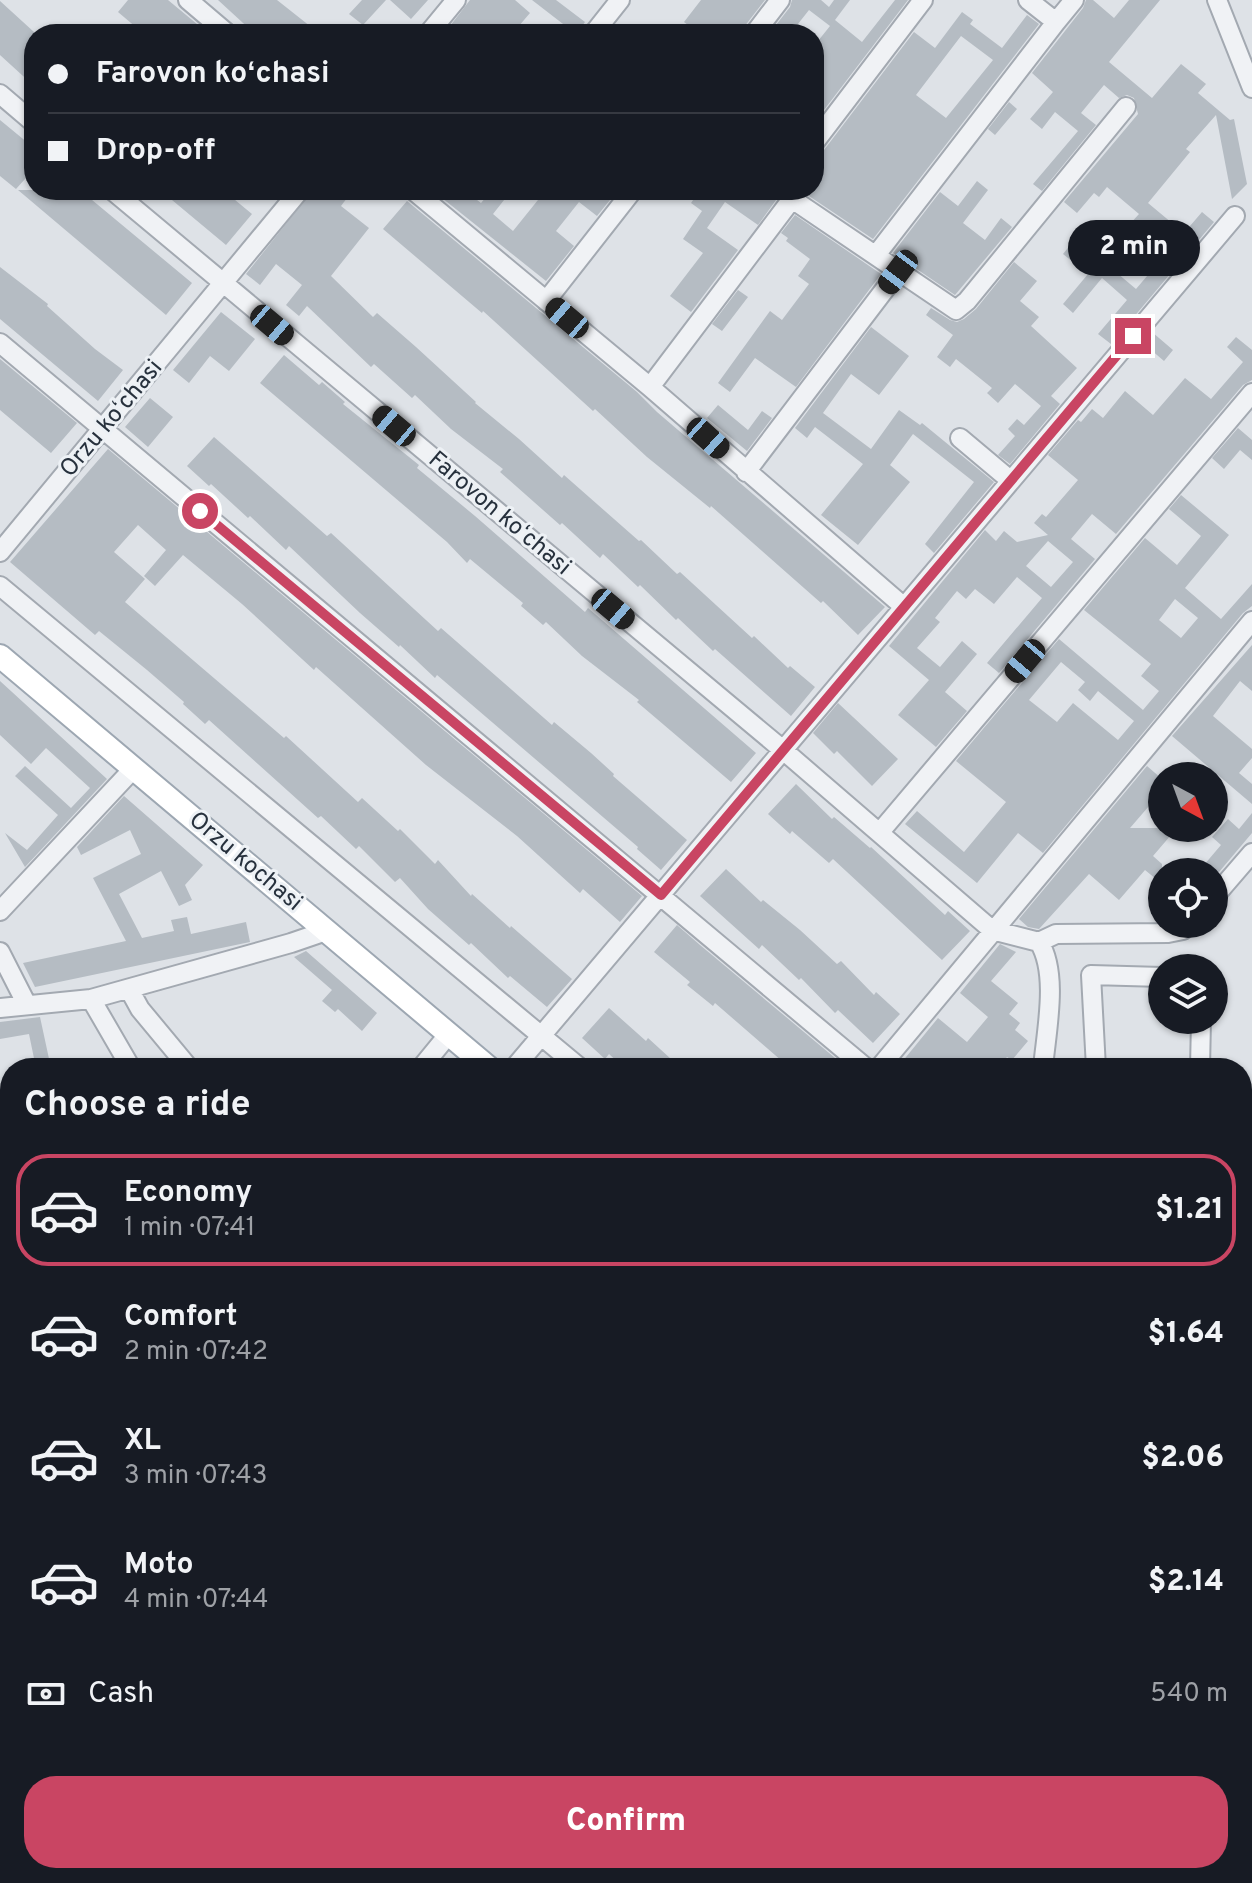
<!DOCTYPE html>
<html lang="en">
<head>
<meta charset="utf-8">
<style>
	body { margin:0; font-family:Overpass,sans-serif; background:#242831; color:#f1f3f6; height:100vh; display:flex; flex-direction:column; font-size:30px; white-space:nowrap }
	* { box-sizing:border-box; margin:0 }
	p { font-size:26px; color:#9ea1a6 }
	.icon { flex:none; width:44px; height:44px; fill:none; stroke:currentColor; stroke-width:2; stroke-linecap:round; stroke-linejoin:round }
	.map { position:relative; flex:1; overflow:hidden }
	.side { position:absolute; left:0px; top:1058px; width:1252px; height:826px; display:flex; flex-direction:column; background:#171b24; border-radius:32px 32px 0 0; box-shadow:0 2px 6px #0004 }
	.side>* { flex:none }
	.banner { position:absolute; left:24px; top:24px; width:800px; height:176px; border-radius:32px; box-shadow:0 2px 6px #0004; display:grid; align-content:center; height:176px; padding:0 24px; background:#171b24 }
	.needle { width:52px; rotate:139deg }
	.tools { position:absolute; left:1148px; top:762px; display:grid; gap:16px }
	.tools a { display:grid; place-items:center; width:80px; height:80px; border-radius:50%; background:#171b24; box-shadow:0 2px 6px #0004; font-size:40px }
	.end { position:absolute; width:36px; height:36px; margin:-18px; border:10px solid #c94563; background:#fff; box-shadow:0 0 0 4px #fff }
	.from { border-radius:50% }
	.bubble { position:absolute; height:56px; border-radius:28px; background:#171b24; box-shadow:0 2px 6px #0004; font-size:26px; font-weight:800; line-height:56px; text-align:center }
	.car { position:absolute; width:24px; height:48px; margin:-24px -12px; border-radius:10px; box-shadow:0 0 6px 2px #0007; background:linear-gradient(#222 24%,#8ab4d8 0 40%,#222 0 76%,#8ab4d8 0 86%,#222 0) }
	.banner b { display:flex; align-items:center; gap:28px; height:76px; font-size:30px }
	.banner b+b { border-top:2px solid #363941 }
	.banner i { width:20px; height:20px; background:#f1f3f6 }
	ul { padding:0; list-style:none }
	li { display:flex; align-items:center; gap:24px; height:112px; margin:0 16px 12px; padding:0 8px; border:4px solid transparent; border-radius:32px }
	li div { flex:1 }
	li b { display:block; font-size:30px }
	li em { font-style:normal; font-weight:800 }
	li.current { border-color:#c94563 }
	li>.icon { width:72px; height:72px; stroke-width:1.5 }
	h2 { padding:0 24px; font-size:36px; line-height:96px }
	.pay { display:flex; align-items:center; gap:20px; height:88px; padding:0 24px; font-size:30px }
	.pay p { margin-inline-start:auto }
	.action { display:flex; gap:16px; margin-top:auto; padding:16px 24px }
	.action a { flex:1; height:92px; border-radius:32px; background:#c94563; color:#fff; font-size:32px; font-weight:800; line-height:92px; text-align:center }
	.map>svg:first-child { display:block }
	.building { fill:#b5bcc3; fill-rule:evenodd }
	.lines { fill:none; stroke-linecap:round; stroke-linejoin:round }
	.minor-casing { stroke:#a3a9b1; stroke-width:22 }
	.major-casing { stroke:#9da7b2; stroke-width:26 }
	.minor { stroke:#f0f2f5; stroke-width:18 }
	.major { stroke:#fff; stroke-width:22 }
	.route { stroke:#c94563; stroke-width:10 }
	.labels { text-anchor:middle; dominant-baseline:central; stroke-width:6; stroke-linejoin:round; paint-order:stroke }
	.street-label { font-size:24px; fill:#27313d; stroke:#edf1f5 }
</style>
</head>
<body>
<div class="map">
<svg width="1252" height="1883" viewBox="0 0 1252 1883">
	<rect width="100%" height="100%" fill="#dee2e7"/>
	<path class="building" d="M128,0H168L209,34H144L118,12Z
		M218,0H277L320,34H255Z
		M362,0H386L363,25L349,14Z
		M390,0H428L411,19Z
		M470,0H515L530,13L512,34H460L450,26Z
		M532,0H556L585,22L576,34Z
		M701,0H765L744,27L742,34H700L684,22Z
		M792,0H821L829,7L834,0H850L835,20L862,42L895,0H908L814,123V46L830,26L809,10L790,34H769L790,7Z
		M1086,0H1093L1114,18L1129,0H1160L1109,62L1152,98L1181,64L1206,84L1198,93L1230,120L1234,119L1247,184L1232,199L1216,115L1186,149L1190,152L1148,203L1184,233L1202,212L1214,222L1111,344L1098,334L1127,300L1102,278L1073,313L1063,304L1088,274L1063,254L1089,222L1112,241L1098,257L1136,289L1165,255L1129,225L1139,214L1107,187L1099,197L1094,193L1077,213L1064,202L1138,114L1134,98L1127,95L1119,98L1104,85L1081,113L1096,125L1042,191L1033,184L1078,131L1055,112L1042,129L1030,119L1053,92L1032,73L1083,8Z
		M0,1L34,32V86L0,55Z
		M962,12L973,20L970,24L1002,48L1027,15L1039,24L873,239L806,194L808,190H814V155L824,150L914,32L935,48ZM961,36L993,60L946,118L916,95Z
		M1009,102L1017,109L995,135L988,129Z
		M0,120L34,148V169L16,189L0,176Z
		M977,181L988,190L963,223L985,240L1001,218L1012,227L955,295L893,253L940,192L958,206Z
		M18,190H80L192,283L166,315Z
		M160,190H223L252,214L226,245Z
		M313,190H353L341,206L369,228L331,276L373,317L377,313L416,347L476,402L475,403L519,439L562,478L564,475L639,541L641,540L677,574L680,572L752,638L754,636L788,668L790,666L815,687L791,716L715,649L713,651L678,618L676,620L640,585L638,587L603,554L600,558L562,523L560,525L500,472L503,469L451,429L415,395L412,398L374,364L371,367L307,306L299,316L286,305L302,285L276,264L260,285L246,274Z
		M432,190H464L481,203L492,190H512L493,214L513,231L546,190H618L597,216L579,202L556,231L574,246L546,281Z
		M700,190H761L776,200L758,225L725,202L707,228L738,250L691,312L670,296L703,253L683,239L702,211L691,203Z
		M407,201L637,392L657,412L885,607L858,635L823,601L821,603L711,506L710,508L647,457L595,409L593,411L483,311L482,313L383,229Z
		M795,215L881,274L796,387L755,358L730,392L718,383L770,311L782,320L809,284L798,276L810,259L786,241L788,238L781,233Z
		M1014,262L1037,281L1020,301L1039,317L1031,326L1077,368L1051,396L1060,404L1010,464L998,455L1015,436L1008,429L1017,419L1024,425L1041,406L1015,384L998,403L987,393L992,388L956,359L950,367L937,357L953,335L926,315L931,308L950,320L957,322L964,319L976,309Z
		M0,267L48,304L47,306L95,349L123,370L98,401L0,319Z
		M738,290L748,297L722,331L712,324Z
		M221,312L255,339L229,371L210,356L189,383L173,370Z
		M871,327L909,356L879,395L851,374L823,413L871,449L899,410L920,425L922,423L994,482L934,553L925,544L974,482L913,434L890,465L910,482L858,545L821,515L863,464L815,427L807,438L795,428Z
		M1152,332L1173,350L1164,361L1143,343Z
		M1236,337L1252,350V380L1243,385L1116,534L1092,514L1071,539L1095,559L999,673L987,663L1042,598L1017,577L994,604L975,589L966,599L957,591L935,618L940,622L917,648L940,667L962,641L977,654L945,692L967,711L936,747L898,715L929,680L889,646L985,530L996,541L1004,531L1017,542L1048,535L1034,523L1042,514L1046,517L1078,480L1048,455L1078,420L1081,422L1092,409L1103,418L1125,391L1153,415L1185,378L1211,399L1243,362L1227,347ZM1048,541L1073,562L1051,587L1026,566Z
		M284,355L319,385L322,382L345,402L343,404L419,465L417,468L475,516L585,612L588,608L756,753L731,782L637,702L639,700L582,656L546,622L543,625L521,606L523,603L470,559L467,563L447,542L260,383Z
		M0,359L77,423L51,453L0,410Z
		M150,398L173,417L148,447L125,427Z
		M718,405L748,430L762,411L772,418L747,451L707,418Z
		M1238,428L1252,440V460L1240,450L1224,469L1212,458Z
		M214,437L327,536L331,533L438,631L441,628L552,725L554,722L591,753L614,774L613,776L687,840L661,870L637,849L638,847L437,675L435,678L400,645L399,647L360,613L289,546L286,550L250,516L248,518L211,484L209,486L187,466Z
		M108,449L642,896L620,922L583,889L580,893L517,836L426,765L316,667L314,670L242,604L183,555L155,586L144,576L166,550L138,525L114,552L145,579L125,602L284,738L286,736L358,802L362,798L398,831L400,829L435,864L438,860L471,896L472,894L510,928L511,926L572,979L547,1007L510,976L508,978L471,943L469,945L428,909L400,878L395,882L359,846L356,849L321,816L318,818L209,720L205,724L183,704L184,702L147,670L99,631L95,635L10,562Z
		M1181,495L1229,535L1185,588L1221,619L1252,584V606L1243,613L1043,853L1018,833L977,883L905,824L917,811L964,852L1006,802L956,761L1059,639L1143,710L1159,691L1141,676L1151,664L1084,610L1145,538L1177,565L1201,536L1169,509ZM1175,599L1198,618L1181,638L1159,620ZM1061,662L1085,682L1078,690L1090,701L1098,691L1134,721L1118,740L1073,703L1057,722L1029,700Z
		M1252,645V691L1240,681L1213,716L1252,749V758L1239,773L1252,784V804L1172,736Z
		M0,681L107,779L25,867L5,833L27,850L58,815L15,776L25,766L71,808L90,788L46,748L31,764L0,735Z
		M838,703L898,759L872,786L837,751L834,754L813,733Z
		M1147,766L1162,779V791L1130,828H1177L1153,856L1162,864V884L1145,870L1119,900L1089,874L1039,929L1028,927L1019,919Z
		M796,784L832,819L834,817L870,848L871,847L945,915L948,911L970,931L942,960L833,859L829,863L792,831L790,834L768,814Z
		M124,796L203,865L185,885L192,900L179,906L161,871L119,894L142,938L174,931L171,920L187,917L191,934L246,922L250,942L35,987L23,963L126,941L93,878L141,854L130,830L81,855L77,847Z
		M1252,813V833L1219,872H1198L1221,845L1212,837L1228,819L1239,829Z
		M726,869L761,902L763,900L800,930L837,964L841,961L874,995L876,992L900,1014L873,1043L838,1010L835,1013L801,978L799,980L762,945L759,949L700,896Z
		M677,925L700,945L847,1068H790L715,1003L713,1006L687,985L690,982L654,952Z
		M1000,944L1016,952L991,981L1018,1003L1009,1014L1020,1023L1015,1030L1028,1041L1012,1060L1007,1057L998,1068H897L938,1018L967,1042L988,1017L960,993Z
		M306,951L377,1013L362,1031L338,1009L335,1012L322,1001L332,990L294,957Z
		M609,1008L646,1041L648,1038L671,1059L663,1068H624L609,1054L605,1059L582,1038Z
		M40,1017L51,1068H36L29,1034L0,1039V1022Z"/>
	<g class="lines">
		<g class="minor-casing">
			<path id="minor" d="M188,0L228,34
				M1217,0L1252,88
				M1056,22L1074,0
				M428,34L456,0
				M593,34L620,0
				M754,34L780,0
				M0,94L34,123
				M814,143L923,0
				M112,190L783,750L992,930L1039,942
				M413,190L650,387L903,606
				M784,190L792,199L956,310L967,301L1126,107
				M876,255L1056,22L1028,0
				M546,301L633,190
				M0,343L866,1068
				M650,387L792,199
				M960,438L1010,480
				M746,472L898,272
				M0,552L300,190
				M0,586L580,1068
				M880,832L1252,393
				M1214,897L1252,853
				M0,911L134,768
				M0,952L27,1005
				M129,989L140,1009L189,1068
				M91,999L131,1068
				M0,1008L91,999L291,943L326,931
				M421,1068L448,1035
				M514,1068L1235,216
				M879,1068L1252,621
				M1043,1068C1046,1032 1059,974 1039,942L1056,934L1168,933L1183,930L1189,924
				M1096,1068L1091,975L1162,977
				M1200,1068L1201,1020
				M1242,1210H1252
				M0,1248L10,1247
				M0,1640H10
				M0,1748H10
				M1242,1765L1252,1753
				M1242,1781L1252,1789
				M78,1874L79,1883
				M354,1874L355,1883
				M1083,1874L1094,1883
				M725,1883L732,1874
				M948,1883L956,1874"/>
		</g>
		<g class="major-casing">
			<path id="major" d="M0,656L489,1068
				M0,1417H10
				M1242,1432H1252
				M1242,1729L1252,1738"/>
		</g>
		<use href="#minor" class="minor"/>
		<use href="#major" class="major"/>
	</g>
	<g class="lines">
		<path class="route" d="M200,511L661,895L1133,336"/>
	</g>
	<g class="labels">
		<g class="street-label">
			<text transform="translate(112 419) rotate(-50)">Orzu koʻchasi</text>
			<text transform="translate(499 514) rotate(40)">Farovon koʻchasi</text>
			<text transform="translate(245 862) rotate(40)">Orzu kochasi</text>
		</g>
	</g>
</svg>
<div class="tools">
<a><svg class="needle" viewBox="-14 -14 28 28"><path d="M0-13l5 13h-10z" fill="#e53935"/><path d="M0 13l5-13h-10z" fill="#9ea1a6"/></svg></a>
<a><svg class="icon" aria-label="locate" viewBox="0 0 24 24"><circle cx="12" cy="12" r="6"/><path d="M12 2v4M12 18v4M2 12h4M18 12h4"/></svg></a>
<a><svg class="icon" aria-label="layers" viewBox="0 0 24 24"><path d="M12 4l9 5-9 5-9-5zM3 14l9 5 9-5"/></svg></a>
</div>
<i class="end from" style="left:200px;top:511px"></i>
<i class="end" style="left:1133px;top:336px"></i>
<div class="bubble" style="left:1068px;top:220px;width:132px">2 min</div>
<i class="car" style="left:898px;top:272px;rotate:217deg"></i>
<i class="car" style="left:567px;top:318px;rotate:310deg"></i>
<i class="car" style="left:272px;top:325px;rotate:130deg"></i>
<i class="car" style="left:394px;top:426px;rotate:310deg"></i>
<i class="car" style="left:708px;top:438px;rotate:132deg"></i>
<i class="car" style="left:613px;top:609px;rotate:130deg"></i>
<i class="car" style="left:1025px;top:661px;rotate:220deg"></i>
<div class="banner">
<b><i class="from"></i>Farovon koʻchasi</b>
<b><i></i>Drop-off</b>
</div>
<section class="side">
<h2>Choose a ride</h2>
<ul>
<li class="current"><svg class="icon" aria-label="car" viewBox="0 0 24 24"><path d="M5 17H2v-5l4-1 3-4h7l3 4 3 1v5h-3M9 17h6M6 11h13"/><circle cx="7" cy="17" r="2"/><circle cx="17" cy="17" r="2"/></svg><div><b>Economy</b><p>1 min · 07:41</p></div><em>$1.21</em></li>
<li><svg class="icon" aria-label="car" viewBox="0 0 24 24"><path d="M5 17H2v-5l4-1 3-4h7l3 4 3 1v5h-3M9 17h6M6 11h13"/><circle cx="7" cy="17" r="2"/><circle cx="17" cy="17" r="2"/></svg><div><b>Comfort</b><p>2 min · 07:42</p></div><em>$1.64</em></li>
<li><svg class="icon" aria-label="car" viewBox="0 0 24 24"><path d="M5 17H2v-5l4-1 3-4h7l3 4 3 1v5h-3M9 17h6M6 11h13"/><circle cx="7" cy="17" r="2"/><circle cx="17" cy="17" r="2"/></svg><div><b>XL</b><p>3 min · 07:43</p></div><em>$2.06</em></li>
<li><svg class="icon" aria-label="car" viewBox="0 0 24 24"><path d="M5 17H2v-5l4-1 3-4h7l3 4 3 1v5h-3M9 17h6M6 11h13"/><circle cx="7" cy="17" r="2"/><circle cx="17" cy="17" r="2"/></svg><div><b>Moto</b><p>4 min · 07:44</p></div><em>$2.14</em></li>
</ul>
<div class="pay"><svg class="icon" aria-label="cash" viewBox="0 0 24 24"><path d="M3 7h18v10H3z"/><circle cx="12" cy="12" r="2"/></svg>Cash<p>540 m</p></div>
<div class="action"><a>Confirm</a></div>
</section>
</div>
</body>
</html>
